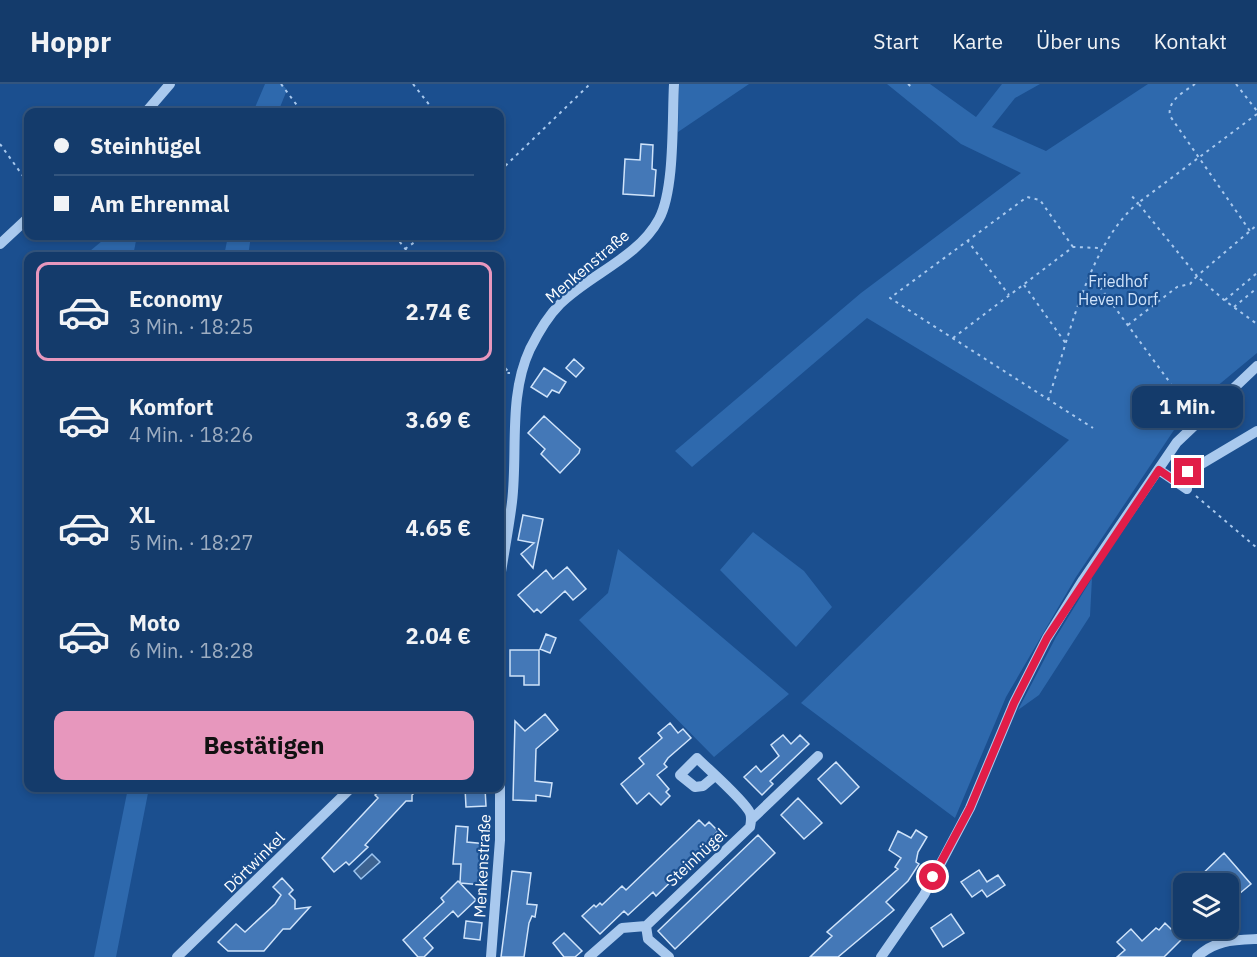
<!DOCTYPE html>
<html lang="de">
<head>
<meta charset="utf-8">
<style>
	body { margin:0; font-family:"IBM Plex Sans",sans-serif; background:#214673; color:#f1f3f6; height:100vh; display:flex; flex-direction:column; font-size:22px; white-space:nowrap }
	* { box-sizing:border-box; margin:0 }
	p { font-size:20px; color:#9dadc1 }
	.icon { flex:none; width:33px; height:33px; fill:none; stroke:currentColor; stroke-width:2; stroke-linecap:round; stroke-linejoin:round }
	.map { position:relative; flex:1; overflow:hidden }
	.sheet { position:absolute; left:24px; top:168px; width:480px; height:540px; display:flex; flex-direction:column; background:#143b6b; border-radius:12px; box-shadow:0 3px 9px #0003,0 0 0 2px #33557e }
	.sheet>* { flex:none }
	.guide { position:absolute; left:24px; top:24px; width:480px; height:132px; border-radius:12px; box-shadow:0 3px 9px #0003,0 0 0 2px #33557e; display:grid; align-content:center; height:132px; padding:0 30px; background:#143b6b }
	.fabs { position:absolute; left:1173px; top:789px; display:grid; gap:12px }
	.fabs a { display:grid; place-items:center; width:66px; height:66px; border-radius:12px; background:#143b6b; box-shadow:0 3px 9px #0003,0 0 0 2px #33557e; font-size:30px }
	.end { position:absolute; width:27px; height:27px; margin:-14px; border:8px solid #e11d48; background:#fff; box-shadow:0 0 0 3px #fff }
	.from { border-radius:50% }
	.bubble { position:absolute; height:42px; border-radius:12px; background:#143b6b; box-shadow:0 3px 9px #0003,0 0 0 2px #33557e; font-size:20px; font-weight:800; line-height:42px; text-align:center }
	.guide b { display:flex; align-items:center; gap:21px; height:57px; font-size:22px }
	.guide b+b { border-top:2px solid #33557e }
	.guide i { width:15px; height:15px; background:#f1f3f6 }
	ul { padding:10px 0 0; list-style:none }
	li { display:flex; align-items:center; gap:18px; height:99px; margin:0 12px 9px; padding:0 18px; border:3px solid transparent; border-radius:12px }
	li div { flex:1 }
	li b { display:block; font-size:22px }
	li em { font-style:normal; font-weight:800 }
	li.selected { border-color:#e797bd }
	li>.icon { width:54px; height:54px; stroke-width:1.5 }
	.cta { display:flex; gap:12px; margin-top:auto; padding:12px 30px }
	.cta a { flex:1; height:69px; border-radius:12px; background:#e797bd; color:#111; font-size:24px; font-weight:800; line-height:69px; text-align:center }
	header { display:flex; align-items:center; gap:36px; box-sizing:border-box; height:84px; padding:0 30px; background:#143b6b; border-bottom:2px solid #33557e }
	header strong { font-size:28px }
	nav { display:flex; gap:33px; margin-inline-start:auto; font-size:21px }
	.map>svg:first-child { display:block }
	.green { fill:#2e69ad }
	.water { fill:#3c6290; stroke:#9cc4f0; stroke-width:1.5 }
	.building { fill:#4478b7; stroke:#cfe3fa; stroke-width:1.5 }
	.lines { fill:none; stroke-linecap:round; stroke-linejoin:round }
	.path { stroke:#a9c9ee; stroke-width:2; stroke-dasharray:3 4.5; stroke-linecap:butt }
	.minor { stroke:#a9c9ee; stroke-width:10 }
	.route { stroke:#e11d48; stroke-width:8 }
	.labels { text-anchor:middle; dominant-baseline:central; stroke-width:4.5; stroke-linejoin:round; paint-order:stroke }
	.street-label { font-size:16px; fill:#fff; stroke:#1b4f8f }
	.park-label { font-size:16px; fill:#cfe3fa; stroke:#1b4f8f }
</style>
</head>
<body>
<header>
<strong>Hoppr</strong>
<nav><a>Start</a><a>Karte</a><a>Über uns</a><a>Kontakt</a></nav>
</header>
<div class="map">
<svg width="1257" height="873" viewBox="0 0 1257 873">
	<rect width="100%" height="100%" fill="#1b4f8f"/>
	<path class="green" d="M265,0H282L287,6L278,28H253Z
		M679,0H749L678,48Z
		M887,0H930L976,33L1002,0H1040L1015,14L992,43L1046,67L1148,0H1257V269L1186,328L1076,493L1006,613L955,734L801,619L1069,356L867,234L692,383L675,367L861,209L1021,89L961,60Z
		M108,152H137L133,172H84Z
		M228,152H251L248,172H224Z
		M753,448L804,487L832,523L796,563L720,486Z
		M618,465L789,610L714,673L579,536L608,509Z
		M1092,494L1090,532L1039,611L1018,626L1056,553Z
		M128,704H149L116,873H94Z"/>
	<path class="water" d="M372,770L380,778L361,795L354,787Z"/>
	<path class="building" d="M641,60L653,61L652,85L656,86L654,112L623,110L625,75L640,76Z
		M574,275L584,284L576,293L566,284Z
		M544,284L566,298L559,309L552,306L547,313L531,303Z
		M544,332L580,365L579,369L560,389L541,370L545,365L528,349Z
		M523,431L543,435L533,484L521,470L534,459L518,456Z
		M567,483L586,505L573,516L565,507L541,529L537,525L534,528L518,511L546,486L553,495Z
		M546,550L556,554L550,569L540,565Z
		M510,566H539V601H524V592H510Z
		M545,630L558,646L536,665L535,697L552,699L550,713L536,711V717L513,716L515,637L525,647Z
		M670,639L678,649L683,645L691,654L668,674L664,680L667,683L657,691L669,705L666,708L670,712L661,721L649,709L637,720L621,700L644,680L639,674L662,654L658,649Z
		M783,651L791,660L800,651L809,660L770,697L773,700L762,711L744,693L756,682L761,688L779,672L771,661Z
		M836,678L859,703L841,720L818,695Z
		M383,704H420L412,711V717H406L365,761L368,763L349,781L346,778L334,788L322,774L378,714L375,711Z
		M465,704H485L486,722L466,723Z
		M798,714L822,739L804,755L781,731Z
		M699,736L705,742L709,738L718,747L714,751L716,754L656,812L653,808L628,831L624,827L600,850L582,832L594,821L596,823L600,819L602,821L622,802L626,806Z
		M456,742L468,743L467,758L487,760L483,801L460,799L461,780H453Z
		M916,746L927,753L918,768L916,778L919,780L908,797L886,818L894,826L838,873H810L832,852L827,848L898,785L895,783L901,774L889,766L898,747L911,754Z
		M758,751L775,769L675,865L658,847Z
		M1224,769L1251,800L1239,810L1230,800H1192Z
		M979,786L987,798L998,791L1005,801L987,813L982,806L972,813L961,798Z
		M512,787L531,789L527,820L537,821L535,833L532,832L529,839L524,873H501Z
		M282,794L293,806L289,810L295,816V825L310,823L290,845H283L264,867H228L218,858L236,840L245,848L275,820L281,811L273,803Z
		M458,797L476,816L458,833L453,827L424,854L433,864L424,873H418L403,856L444,818L441,814Z
		M951,830L964,849L943,863L931,844Z
		M1180,836L1184,844L1190,847L1164,873H1117L1125,866L1117,858L1131,845L1142,857L1156,844L1159,846L1165,839L1171,845Z
		M466,837L482,839L480,856L464,854Z
		M564,849L582,867L575,873H564L553,859Z"/>
	<g class="lines">
		<path class="path" d="M281,0L302,28
			M413,0L435,28
			M908,0L913,4
			M1195,0C1184,8 1167,16 1170,32L1250,147
			M1236,0L1257,27
			M1257,30L1138,119L1197,192L1257,141
			M0,60L28,99
			M500,87L590,0
			M395,152L411,172
			M967,156L1009,211
			M1073,163L1040,116L1027,113L890,214L1093,344
			M405,165L423,152
			M1091,191L1171,300
			M1024,201L1067,261
			M1225,216L1257,189
			M1234,223L1257,204
			M1128,241L1177,203L1190,200L1197,192L1224,216L1257,240
			M953,254L1073,163L1100,164
			M500,279L508,287
			M500,289H510
			M1048,316C1069,254 1088,161 1138,119L1130,110
			M1196,412L1257,464"/>
		<path class="minor" d="M146,28L170,0
			M0,160L28,134
			M1159,386L1187,405
			M1178,399L1188,388L1257,347
			M500,494C504,468 509,443 512,418C518,368 508,312 530,265C538,249 547,233 560,220C590,190 638,174 659,135C675,105 672,35 674,0
			M752,735L818,672
			M177,873L351,704
			M491,873L500,756V656
			M589,873L622,844L646,842
			M669,873L648,855L646,842L750,743C751,738 752,734 750,729C745,717 708,685 697,674L680,691L695,703L703,702L715,692
			M881,873L924,811L970,724L1014,619L1047,554L1083,496L1177,358L1257,282
			M1197,873C1215,856 1233,856 1257,855"/>
	</g>
	<g class="lines">
		<path class="route" d="M933,793L970,724L1014,619L1047,554L1159,386L1178,399L1188,388"/>
	</g>
	<g class="labels">
		<g class="street-label">
			<text transform="translate(587 182) rotate(-40)">Menkenstraße</text>
			<text transform="translate(696 773) rotate(-43)">Steinhügel</text>
			<text transform="translate(254 778) rotate(-45)">Dörtwinkel</text>
			<text transform="translate(482 782) rotate(-87)">Menkenstraße</text>
		</g>
		<g class="park-label">
			<text x="1118" y="197">Friedhof<tspan x="1118" dy="18">Heven Dorf</tspan></text>
		</g>
	</g>
</svg>
<div class="fabs">
<a><svg class="icon" aria-label="layers" viewBox="0 0 24 24"><path d="M12 4l9 5-9 5-9-5zM3 14l9 5 9-5"/></svg></a>
</div>
<i class="end from" style="left:933px;top:793px"></i>
<i class="end" style="left:1188px;top:388px"></i>
<div class="bubble" style="left:1132px;top:302px;width:111px">1 Min.</div>
<div class="guide">
<b><i class="from"></i>Steinhügel</b>
<b><i></i>Am Ehrenmal</b>
</div>
<section class="sheet">
<ul>
<li class="selected"><svg class="icon" aria-label="car" viewBox="0 0 24 24"><path d="M5 17H2v-5l4-1 3-4h7l3 4 3 1v5h-3M9 17h6M6 11h13"/><circle cx="7" cy="17" r="2"/><circle cx="17" cy="17" r="2"/></svg><div><b>Economy</b><p>3 Min. · 18:25</p></div><em>2.74 €</em></li>
<li><svg class="icon" aria-label="car" viewBox="0 0 24 24"><path d="M5 17H2v-5l4-1 3-4h7l3 4 3 1v5h-3M9 17h6M6 11h13"/><circle cx="7" cy="17" r="2"/><circle cx="17" cy="17" r="2"/></svg><div><b>Komfort</b><p>4 Min. · 18:26</p></div><em>3.69 €</em></li>
<li><svg class="icon" aria-label="car" viewBox="0 0 24 24"><path d="M5 17H2v-5l4-1 3-4h7l3 4 3 1v5h-3M9 17h6M6 11h13"/><circle cx="7" cy="17" r="2"/><circle cx="17" cy="17" r="2"/></svg><div><b>XL</b><p>5 Min. · 18:27</p></div><em>4.65 €</em></li>
<li><svg class="icon" aria-label="car" viewBox="0 0 24 24"><path d="M5 17H2v-5l4-1 3-4h7l3 4 3 1v5h-3M9 17h6M6 11h13"/><circle cx="7" cy="17" r="2"/><circle cx="17" cy="17" r="2"/></svg><div><b>Moto</b><p>6 Min. · 18:28</p></div><em>2.04 €</em></li>
</ul>
<div class="cta"><a>Bestätigen</a></div>
</section>
</div>
</body>
</html>
